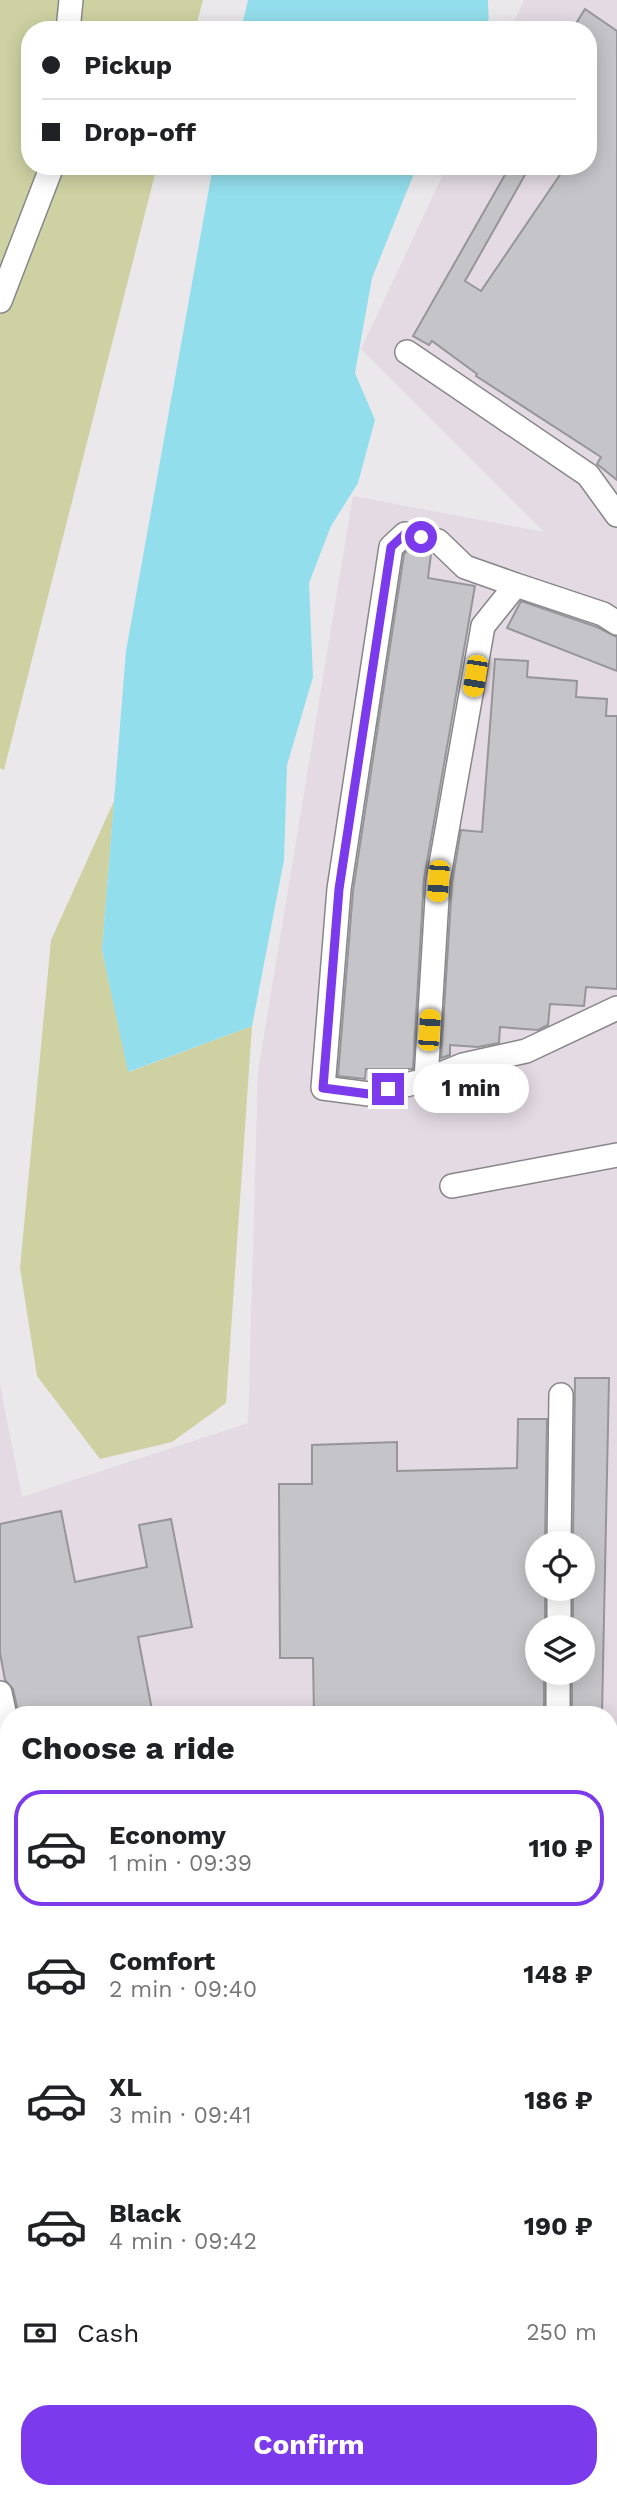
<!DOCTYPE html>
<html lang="en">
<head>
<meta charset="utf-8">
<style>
	body { margin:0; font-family:"Work Sans",sans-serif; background:#f2f2f2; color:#202124; height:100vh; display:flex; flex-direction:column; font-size:26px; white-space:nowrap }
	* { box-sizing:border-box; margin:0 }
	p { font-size:23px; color:#757577 }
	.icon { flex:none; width:38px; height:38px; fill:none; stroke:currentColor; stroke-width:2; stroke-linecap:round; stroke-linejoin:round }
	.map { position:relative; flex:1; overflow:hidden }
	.side { position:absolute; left:0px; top:1706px; width:618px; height:793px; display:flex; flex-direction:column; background:#fff; border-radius:28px 28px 0 0; box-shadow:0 4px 18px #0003 }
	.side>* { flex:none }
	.banner { position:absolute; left:21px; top:21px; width:576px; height:154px; border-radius:28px; box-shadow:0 4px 18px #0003; display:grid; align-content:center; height:154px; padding:0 21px; background:#fff }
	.fabs { position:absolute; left:525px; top:1531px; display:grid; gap:14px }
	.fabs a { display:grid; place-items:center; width:70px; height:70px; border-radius:50%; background:#fff; box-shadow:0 4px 18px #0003; font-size:35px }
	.end { position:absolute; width:32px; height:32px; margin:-16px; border:9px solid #7c3aed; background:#fff; box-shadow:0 0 0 4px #fff }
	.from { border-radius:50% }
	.bubble { position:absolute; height:49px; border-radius:24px; background:#fff; box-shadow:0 4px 18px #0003; font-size:23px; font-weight:700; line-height:49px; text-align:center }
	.car { position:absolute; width:21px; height:42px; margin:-21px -10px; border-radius:9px; box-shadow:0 0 5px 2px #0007; background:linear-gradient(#f5c518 24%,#345 0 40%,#f5c518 0 76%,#345 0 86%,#f5c518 0) }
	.banner b { display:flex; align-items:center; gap:24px; height:66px; font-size:26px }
	.banner b+b { border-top:2px solid #e0e0e0 }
	.banner i { width:18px; height:18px; background:#202124 }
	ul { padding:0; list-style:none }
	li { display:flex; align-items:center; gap:21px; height:116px; margin:0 14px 10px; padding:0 7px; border:4px solid transparent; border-radius:28px }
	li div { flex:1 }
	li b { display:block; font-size:26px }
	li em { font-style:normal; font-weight:700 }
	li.active { border-color:#7c3aed }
	li>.icon { width:63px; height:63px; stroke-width:1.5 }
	h2 { padding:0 21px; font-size:32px; line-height:84px }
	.pay { display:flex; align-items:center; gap:18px; height:77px; padding:0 21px; font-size:26px }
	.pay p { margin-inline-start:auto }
	.primary-button { display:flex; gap:14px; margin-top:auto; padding:14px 21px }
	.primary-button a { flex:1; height:80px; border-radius:28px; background:#7c3aed; color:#fff; font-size:28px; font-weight:700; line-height:80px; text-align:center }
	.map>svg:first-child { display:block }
	.built { fill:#e3dae4; fill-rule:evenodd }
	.green { fill:#ced2a2 }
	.forest { fill:#b5b97f }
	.water { fill:#93deec }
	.building { fill:#c5c4c8; stroke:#969599; stroke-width:2 }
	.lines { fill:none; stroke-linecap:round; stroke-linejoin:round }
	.minor-casing { stroke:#898689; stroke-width:26 }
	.path { stroke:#9e9c9f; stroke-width:3.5; stroke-dasharray:5 3.5; stroke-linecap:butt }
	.minor { stroke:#fff; stroke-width:23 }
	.rail-casing { stroke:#4b494b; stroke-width:8 }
	.rail { stroke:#ebe8ec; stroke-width:5; stroke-dasharray:16; stroke-linecap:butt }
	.route { stroke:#7c3aed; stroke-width:9 }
</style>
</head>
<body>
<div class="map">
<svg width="617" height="2498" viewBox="0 0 617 2498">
	<rect width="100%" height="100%" fill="#ebe8ec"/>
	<path class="built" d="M524,0H617V1952L609,1958V1715H9V2448L0,2453V1384L22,1497L248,1423L258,1071L353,496L544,532L361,349L447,166H588V30H510ZM537,1544H583V1589H537ZM537,1628H583V1673H537Z"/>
	<path class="green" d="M0,0H203L195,30H30V166H157L4,770L0,768Z
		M114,801L102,950L129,1072L252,1026L226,1403L172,1442L100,1459L37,1376L20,1268L51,940Z"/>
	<path class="forest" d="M617,2421V2498H498L484,2490H609V2426Z"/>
	<path class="water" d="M248,0H488L489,30H241Z
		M213,166H417L372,278L355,373L375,420L358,483L331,526L309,583L313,677L287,765L284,860L252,1026L128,1072L102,950L126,651Z"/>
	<path class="building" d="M585,9L617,31V480L597,464L601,457L476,376L477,374L432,341L429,345L413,336L510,166H530L465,281L481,291L566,166H588V30H572Z
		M409,549L431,554L428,578L475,586L424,879L413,1069H366L365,1079L338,1076L353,891L404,554Z
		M521,601L597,627L617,637V671L507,628Z
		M495,659L528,661L527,677L577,681L576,697L607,699L606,716H617V989L586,987L584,1006L550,1004L548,1025L538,1030L500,1027L499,1043L478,1047L450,1045V1055L441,1058L452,883L461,830L482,832Z
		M575,1378H609L602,1714L572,1713V1673H583V1628H573V1589H583V1544H573Z
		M518,1419H547L545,1544H537V1589H545V1628H537V1673H544V1715H314L313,1658H280L279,1484H312V1445L397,1442V1471L517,1468Z
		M61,1511L75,1582L147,1567L139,1525L171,1519L192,1627L138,1637L153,1715H19L13,1689L5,1680L0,1653V1524Z"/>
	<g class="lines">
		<g class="minor-casing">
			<path id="minor" d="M68,30L71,0
				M0,301L52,166
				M407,352L588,475L617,515
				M516,585L465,567L438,541L405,534L391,547L339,889L323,1088L369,1094L426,1080L463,1065L526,1051L617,1008
				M426,1080L438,881L483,626L516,585L603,614L617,623
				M452,1186L617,1155
				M559,1544L561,1395
				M559,1628V1589
				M0,1693L9,1734
				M558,1715V1673
				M609,1746L617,1743
				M0,1928L9,1925
				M0,1976L9,2009
				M0,2165L9,2198
				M0,2382L9,2415"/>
		</g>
		<path class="path" d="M0,2467L9,2457"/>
		<use href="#minor" class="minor"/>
		<g class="rail-casing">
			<path id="rail" d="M609,2032L617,2024
				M609,2048L617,2040
				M69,2498L82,2490
				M92,2498L103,2490"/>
		</g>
		<use href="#rail" class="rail"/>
	</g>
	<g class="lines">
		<path class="route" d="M388,1089L369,1094L323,1088L339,889L391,547L405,534L421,537"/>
	</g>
</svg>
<div class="fabs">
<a><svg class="icon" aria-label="locate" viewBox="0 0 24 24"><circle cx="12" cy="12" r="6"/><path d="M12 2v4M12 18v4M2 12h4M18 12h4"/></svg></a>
<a><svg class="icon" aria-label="layers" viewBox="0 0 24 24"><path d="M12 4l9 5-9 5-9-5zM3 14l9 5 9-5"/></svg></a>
</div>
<i class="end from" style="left:421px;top:537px"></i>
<i class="end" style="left:388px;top:1089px"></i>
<div class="bubble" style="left:413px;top:1064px;width:116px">1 min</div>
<i class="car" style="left:475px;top:676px;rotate:189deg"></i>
<i class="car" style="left:438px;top:881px;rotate:184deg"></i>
<i class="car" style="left:429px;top:1030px;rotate:4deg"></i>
<div class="banner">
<b><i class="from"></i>Pickup</b>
<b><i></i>Drop-off</b>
</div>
<section class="side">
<h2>Choose a ride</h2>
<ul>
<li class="active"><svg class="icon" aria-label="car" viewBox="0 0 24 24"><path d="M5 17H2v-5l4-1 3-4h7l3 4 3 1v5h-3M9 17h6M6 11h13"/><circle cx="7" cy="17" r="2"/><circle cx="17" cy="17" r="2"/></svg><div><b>Economy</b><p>1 min · 09:39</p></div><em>110 ₽</em></li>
<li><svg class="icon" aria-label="car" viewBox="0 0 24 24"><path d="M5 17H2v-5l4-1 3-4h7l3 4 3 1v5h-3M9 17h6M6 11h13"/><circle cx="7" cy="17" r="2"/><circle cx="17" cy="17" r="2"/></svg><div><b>Comfort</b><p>2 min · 09:40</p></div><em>148 ₽</em></li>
<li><svg class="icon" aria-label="car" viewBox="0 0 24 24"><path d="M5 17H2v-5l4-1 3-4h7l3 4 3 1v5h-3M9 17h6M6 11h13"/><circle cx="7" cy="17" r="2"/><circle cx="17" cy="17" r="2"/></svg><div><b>XL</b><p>3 min · 09:41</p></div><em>186 ₽</em></li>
<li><svg class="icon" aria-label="car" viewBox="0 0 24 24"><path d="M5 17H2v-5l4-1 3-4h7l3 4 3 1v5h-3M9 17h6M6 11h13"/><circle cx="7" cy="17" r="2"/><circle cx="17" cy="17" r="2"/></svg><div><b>Black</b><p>4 min · 09:42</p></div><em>190 ₽</em></li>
</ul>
<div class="pay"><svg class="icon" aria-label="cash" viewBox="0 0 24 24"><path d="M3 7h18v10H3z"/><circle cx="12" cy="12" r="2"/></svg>Cash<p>250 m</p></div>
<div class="primary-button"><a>Confirm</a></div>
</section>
</div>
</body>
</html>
